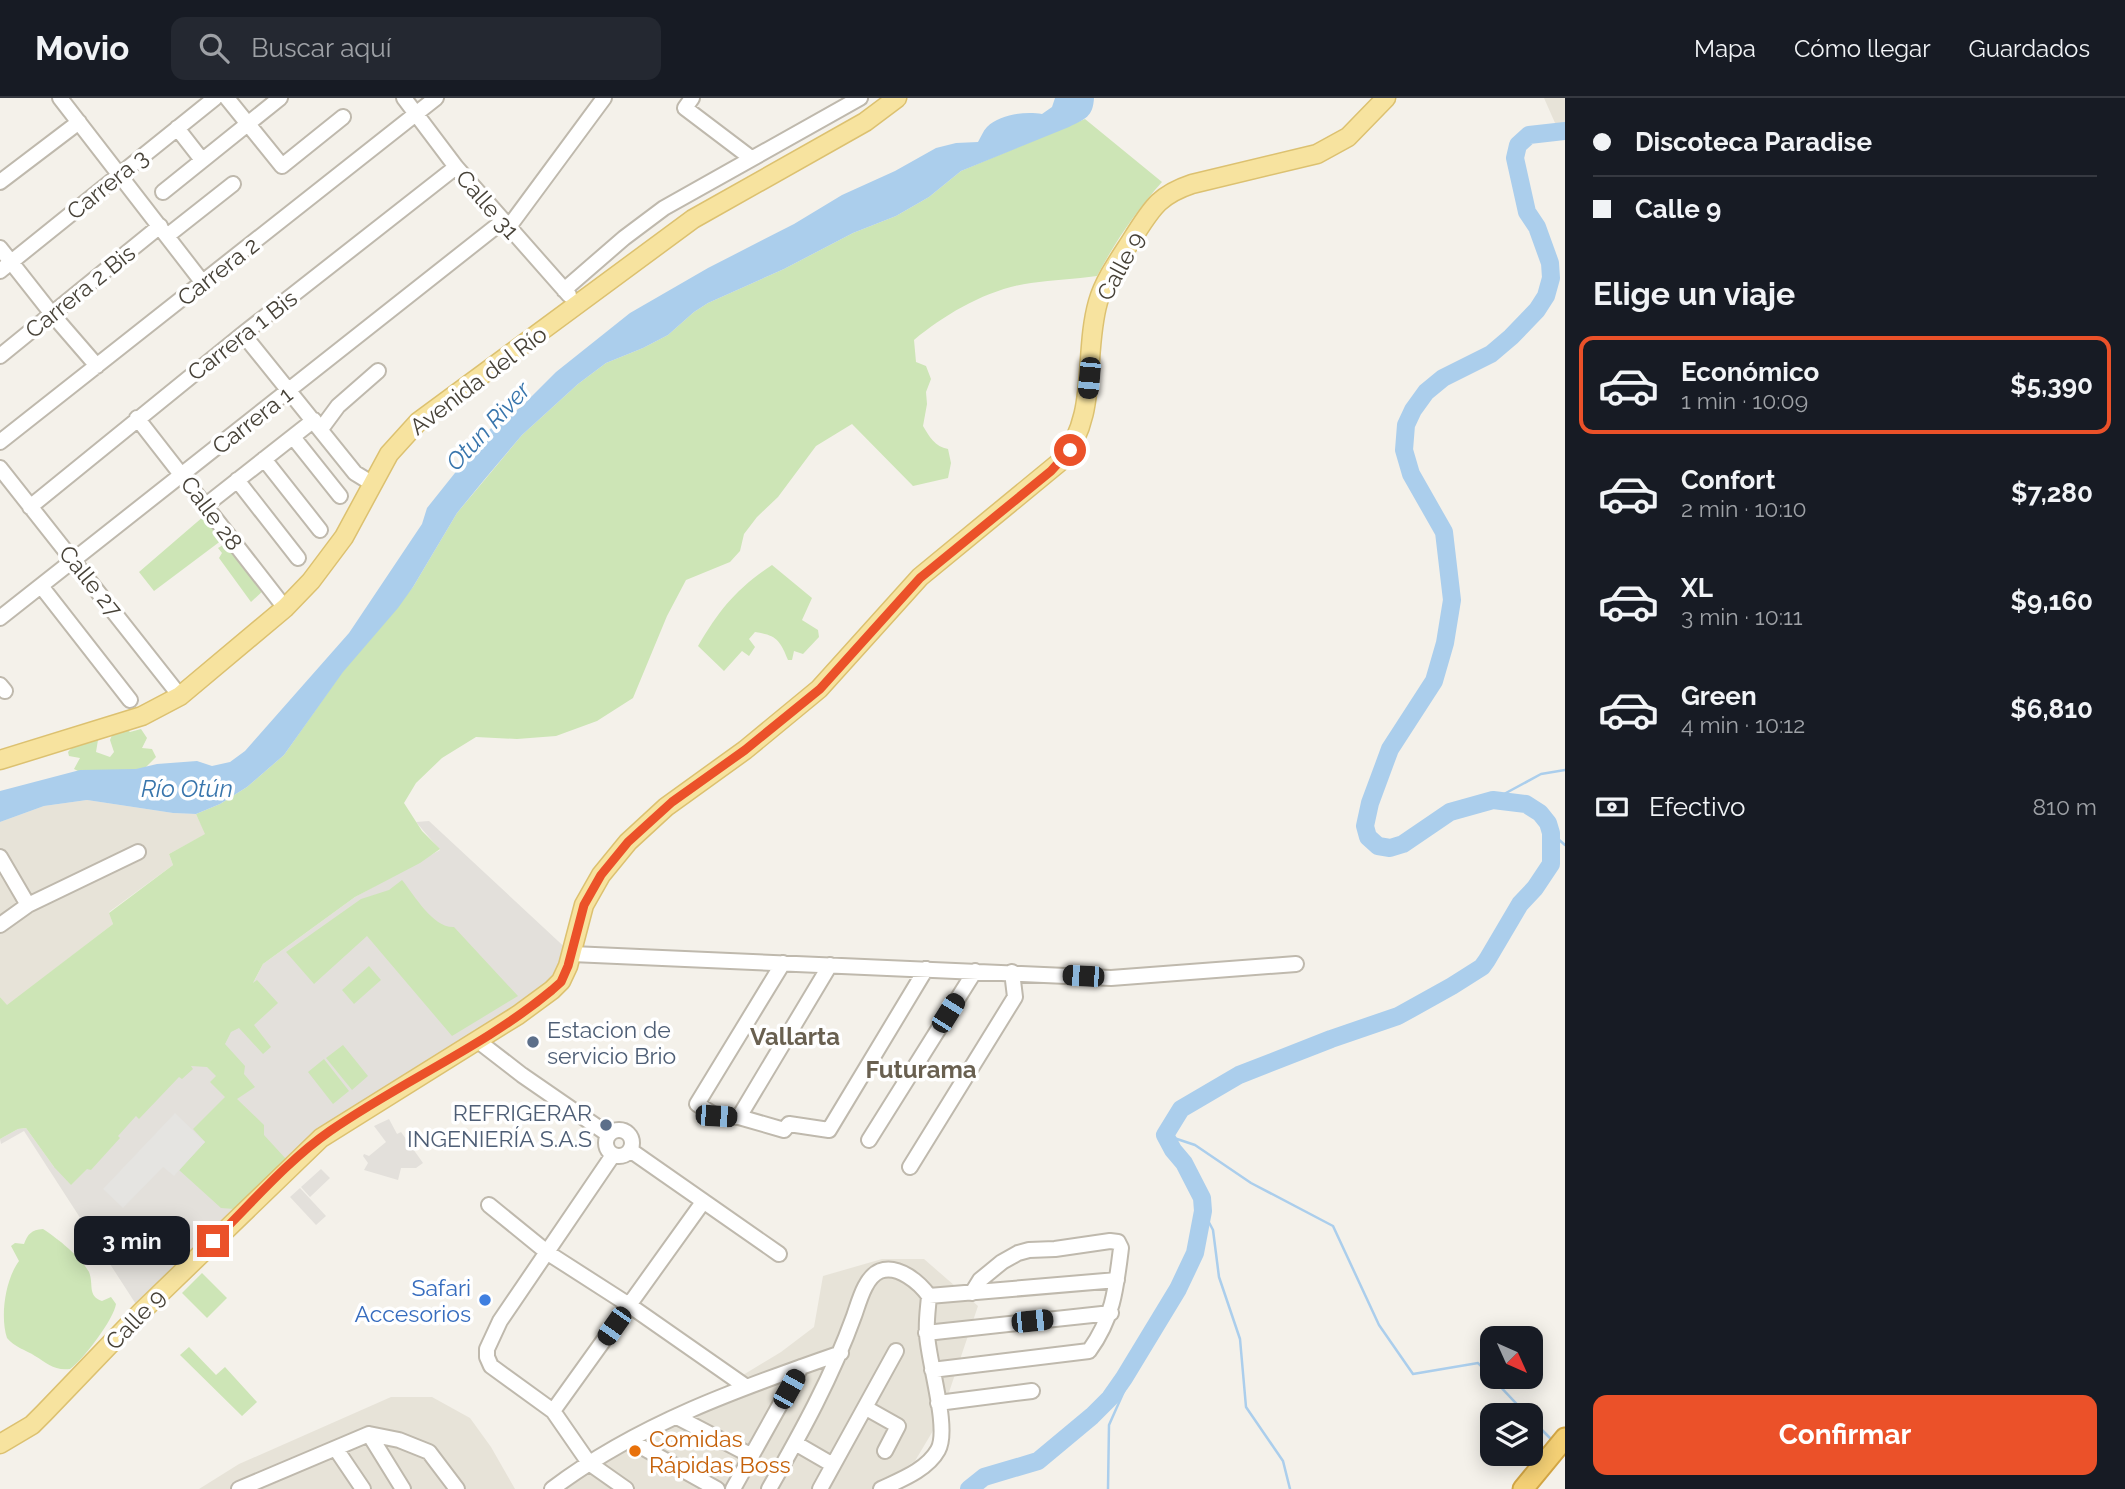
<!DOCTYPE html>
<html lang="es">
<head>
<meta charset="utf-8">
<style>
	body { margin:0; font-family:Raleway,sans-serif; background:#242831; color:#f1f3f6; height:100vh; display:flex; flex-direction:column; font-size:26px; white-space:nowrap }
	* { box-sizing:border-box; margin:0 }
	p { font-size:23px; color:#9ea1a6 }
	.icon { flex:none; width:38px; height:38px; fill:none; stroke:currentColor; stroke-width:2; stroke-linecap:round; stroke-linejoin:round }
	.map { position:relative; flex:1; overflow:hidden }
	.panel { display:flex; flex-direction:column; background:#171b24; width:560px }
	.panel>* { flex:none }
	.hud { display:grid; align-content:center; height:154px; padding:0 28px; background:#171b24 }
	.needle { width:46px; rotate:135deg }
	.fabs { position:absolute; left:1480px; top:1228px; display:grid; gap:14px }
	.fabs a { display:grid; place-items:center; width:63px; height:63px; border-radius:14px; background:#171b24; box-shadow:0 4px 18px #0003; font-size:35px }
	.end { position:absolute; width:32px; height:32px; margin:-16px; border:9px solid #eb5129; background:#fff; box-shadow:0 0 0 4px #fff }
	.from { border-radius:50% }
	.bubble { position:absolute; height:49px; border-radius:14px; background:#171b24; box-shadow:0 4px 18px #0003; font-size:23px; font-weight:700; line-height:49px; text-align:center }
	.car { position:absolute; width:21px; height:42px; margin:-21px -10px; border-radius:9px; box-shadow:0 0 5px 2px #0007; background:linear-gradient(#222 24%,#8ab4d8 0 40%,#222 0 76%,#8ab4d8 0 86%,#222 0) }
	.hud b { display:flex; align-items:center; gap:24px; height:66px; font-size:26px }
	.hud b+b { border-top:2px solid #363941 }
	.hud i { width:18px; height:18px; background:#f1f3f6 }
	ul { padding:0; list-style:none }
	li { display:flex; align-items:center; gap:21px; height:98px; margin:0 14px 10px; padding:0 14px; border:4px solid transparent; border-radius:14px }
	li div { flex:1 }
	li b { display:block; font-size:26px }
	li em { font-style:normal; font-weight:700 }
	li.on { border-color:#eb5129 }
	li>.icon { width:63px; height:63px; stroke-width:1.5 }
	h2 { padding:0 28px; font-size:32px; line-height:84px }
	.pay { display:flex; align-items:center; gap:18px; height:77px; padding:0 28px; font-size:26px }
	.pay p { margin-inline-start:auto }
	.action { display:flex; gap:14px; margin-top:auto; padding:14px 28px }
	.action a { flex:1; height:80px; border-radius:14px; background:#eb5129; color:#fff; font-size:28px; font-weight:700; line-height:80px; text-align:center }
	header { display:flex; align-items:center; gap:42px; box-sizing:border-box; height:98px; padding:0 35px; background:#171b24; border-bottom:2px solid #363941 }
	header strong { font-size:33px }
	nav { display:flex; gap:38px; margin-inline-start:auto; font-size:24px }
	.search { width:490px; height:63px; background:#242831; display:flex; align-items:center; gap:18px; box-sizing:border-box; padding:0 24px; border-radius:14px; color:#9ea1a6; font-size:26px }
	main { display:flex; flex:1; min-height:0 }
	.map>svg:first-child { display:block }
	.residential { fill:#e7e3d8 }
	.industrial { fill:#e3e0db }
	.green { fill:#cde5b6 }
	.parking { fill:#e5e4e1 }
	.water { fill:#abceec }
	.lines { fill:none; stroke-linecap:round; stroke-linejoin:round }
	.stream { stroke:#abceec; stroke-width:2.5 }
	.river { stroke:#abceec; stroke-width:18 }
	.minor-casing { stroke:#bfb9ad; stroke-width:18 }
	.major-casing { stroke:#dcc170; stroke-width:21 }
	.highway-casing { stroke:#d3a645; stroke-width:23 }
	.minor { stroke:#fff; stroke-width:14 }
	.major { stroke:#f7e39f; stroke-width:18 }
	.highway { stroke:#f4d075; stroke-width:19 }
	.route { stroke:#eb5129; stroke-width:9 }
	.service-dot { fill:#5c6f8a; stroke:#fff; stroke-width:2.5 }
	.shop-dot { fill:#3f7fe0; stroke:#fff; stroke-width:2.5 }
	.food-dot { fill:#e8710a; stroke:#fff; stroke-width:2.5 }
	.labels { text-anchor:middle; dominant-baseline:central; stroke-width:7; stroke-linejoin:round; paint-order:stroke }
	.street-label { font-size:23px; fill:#474238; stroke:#fff }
	.service-label { font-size:23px; fill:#4e5e75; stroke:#fff; text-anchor:start }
	.shop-label { font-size:23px; fill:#366cbe; stroke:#fff; text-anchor:end }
	.food-label { font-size:23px; fill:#c56008; stroke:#fff; text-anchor:start }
	.water-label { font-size:24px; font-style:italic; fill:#3875ac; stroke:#fff }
	.neighbourhood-label { font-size:24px; font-weight:bold; fill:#696050; stroke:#fff }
</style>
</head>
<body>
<header>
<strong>Movio</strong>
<div class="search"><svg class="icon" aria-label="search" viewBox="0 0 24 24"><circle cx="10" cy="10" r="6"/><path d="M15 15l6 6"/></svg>Buscar aquí</div>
<nav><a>Mapa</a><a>Cómo llegar</a><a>Guardados</a></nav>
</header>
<main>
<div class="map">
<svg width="1565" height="1391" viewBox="0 0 1565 1391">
	<rect width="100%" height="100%" fill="#f4f1ea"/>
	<path class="residential" d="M1544,0H1565V37L1559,34Z
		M87,702L173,715L196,716L206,736L169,756L173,767L109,814L113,826L7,908L0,899V724L44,708Z
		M882,1161H924L978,1208L940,1321L915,1363L872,1391H549L692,1308L781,1254L814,1229L823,1178Z
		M391,1299H432L470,1320L491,1349L515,1391H199L239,1366Z"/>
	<path class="industrial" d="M429,723L572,856L564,877L364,1013L141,1214L24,1033L1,1046L0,1041L18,1031L26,1030L54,1069L251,889L263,866L355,799L440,752L416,724Z
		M389,1021L397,1036L401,1034L423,1065L416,1070H401L398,1082L364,1072L368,1065L363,1058L364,1056L369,1058L386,1044L374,1028Z
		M321,1071L330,1080L310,1099L301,1089Z
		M300,1090L326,1118L316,1127L290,1099Z"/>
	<path class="green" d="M1085,21L1162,84C1136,113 1115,144 1097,178C1075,181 1053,182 1031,185C988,191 947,215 914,242L916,264L926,268L931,281L926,294L927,306L923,328C929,338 935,349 948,351L951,365L948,380L913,388L852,326L816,348L778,399L757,419L744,436L740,453L730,464L686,482L667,518L633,600L597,623L556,638L517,641L476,639L442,660L416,685L404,705L422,733L440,751L420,765L355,799L263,866L253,885L257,882L278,905L254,927L271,949L263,956L239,930L231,934L225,946L245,968L244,976L255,989L237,1001L264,1027V1037L286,1061L234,1111L221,1110L179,1072L205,1044L193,1031L225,999L210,984L216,978L207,969L191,968L193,971L182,981L179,979L139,1021L136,1018L118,1038L120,1040L91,1072L87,1071L71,1087L54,1069L26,1030L18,1031L0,1041V899L7,907L113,826L109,815L173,767L169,756L205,736L196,716L220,706L247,689L284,657L343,573L413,489L457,415L522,337L578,286L606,265L643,250L668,237L694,214L708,205L784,171L853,135L896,118L929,99L961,73Z
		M204,418L222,442L154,493L139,474Z
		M228,444L265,491L251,504L219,460L222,455L218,450Z
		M772,467L812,500L802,522L818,532L819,539L803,556L794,553L792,562H788C780,542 776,537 755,534L749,541L755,549L749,558L742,553L724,573L698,548C720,511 736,491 772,467Z
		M125,630L130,634L141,631L147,640L142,650L152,651L156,659L143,672L78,673L74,671L80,660L69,658L68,654L77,644L95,640L98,642L96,654L110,659L114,654L110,642L114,632Z
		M402,782C415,798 433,830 454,829L518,898L452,938L367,838L314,886L286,854L361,801L389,792Z
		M369,868L381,882L354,906L342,892Z
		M343,947L368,978L352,992L326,960Z
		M324,961L349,993L333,1006L308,974Z
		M43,1131C57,1140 81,1159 89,1174C94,1186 87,1198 102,1203L111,1199L116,1206C114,1221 83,1262 70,1271C54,1273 47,1265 35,1258C26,1252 14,1249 7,1240C0,1219 5,1182 19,1163L11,1148L15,1145L24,1146C28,1136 31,1132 43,1131Z
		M202,1175L227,1200L207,1220L182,1195Z
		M189,1249L216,1277L225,1269L257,1304L242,1318L180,1257Z"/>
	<path class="parking" d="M175,1015L205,1044L174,1078L163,1069L123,1110L103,1091Z"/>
	<path class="water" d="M1055,0H1094C1093,19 1085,21 1069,29L961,73L929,99L896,118L853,135L784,171L708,205L694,214L668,237L643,250L606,265L578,286L522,337L484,382L457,415L413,489L398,510L343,574L284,657L247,689L220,706L196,716L173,715L87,702L44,708L0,724V693L80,672L136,671L157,666L197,663L212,668L230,664L245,653L349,535L422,426L427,410L490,331L521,309L556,274L630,215L708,170L794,126L842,97L895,73L936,50L956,45L978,44C981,39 983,33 987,29C1000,16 1026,13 1042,16L1052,9Z"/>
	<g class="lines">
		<path class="stream" d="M1493,702L1541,676L1565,672
			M1551,735L1565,747
			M1165,1037L1195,1047L1251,1085L1333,1128L1379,1227L1413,1276L1478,1265L1528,1318
			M1203,1113L1213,1132L1219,1179L1240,1241L1246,1309L1283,1363L1290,1391
			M1531,1321L1553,1343
			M1108,1391L1109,1327L1125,1291L1124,1280"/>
		<path class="river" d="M969,1391L984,1379L1038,1363L1092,1318L1110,1300L1124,1280L1178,1191L1195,1155L1203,1113L1202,1100L1184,1065L1173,1052L1165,1037L1181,1011L1239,977L1331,941L1398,918L1452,888L1482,869L1487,862L1520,806L1535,790L1551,766V735L1548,725L1540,715L1526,706L1493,702L1450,714L1403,746L1390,750L1378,748L1368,739L1365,728L1370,705L1390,651L1434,583L1445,545L1452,502L1444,434L1411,376L1404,352L1406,327L1413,312L1426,294L1443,280L1491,256L1511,239L1537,212L1546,198L1551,180L1550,165L1537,129L1527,114L1515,60L1518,47L1529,37L1565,33"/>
		<g class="minor-casing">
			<path id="minor" d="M60,0L203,185
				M227,0L282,68L343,19
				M404,0L456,69L569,197
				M692,0L685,10L751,60
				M177,30L202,62
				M0,84L79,24
				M163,94L280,0
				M508,130L604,0
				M167,138L233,86
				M0,150L52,216L97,268
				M0,173L215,0
				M564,192L624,140L664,110L860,0
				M243,236L355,375L373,386
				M0,258L160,128
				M137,320L285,510
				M321,331L338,308L378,273
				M293,339L340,398
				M0,344L436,0
				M264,361L320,432
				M0,370L180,598
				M237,382L298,460
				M206,407L314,322
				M30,409L243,236L456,69
				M41,488L130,602
				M0,520L503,123
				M0,587L5,593
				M0,759L28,807
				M0,827L28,807L138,754
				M572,856L1111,880L1296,866
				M783,865L697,1006L716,1018L739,1019L784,1032L789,1026L829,1032L926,871
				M478,943L522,977L609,1037
				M739,1019L830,867
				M606 1045a13 13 0 1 1 26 0a13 13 0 1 1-26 0Z
				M869,1042L975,873
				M630,1052L779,1156
				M613,1057L500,1223L487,1251V1259L491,1268L553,1313L589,1365L626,1391
				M910,1069L1015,899L1012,874
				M489,1107L548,1155L629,1207L745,1288
				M929,1198L1117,1182
				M926,1235L1111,1215
				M932,1272L1089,1253C1113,1220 1116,1191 1121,1150L1118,1144L1110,1143L1055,1151L1029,1152L1018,1155L1002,1164L980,1182L972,1195
				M938,1305L1032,1293
				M866,1310L898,1328L885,1353
				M553,1313L703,1104
				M677,1319L752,1358
				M369,1336L403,1391
				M629,1342L717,1391
				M795,1345L833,1367
				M336,1351L363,1391
				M239,1391L369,1336L399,1342L429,1354L457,1391
				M552,1391C638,1326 740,1290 841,1255
				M733,1391L801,1269
				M769,1391C801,1335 832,1279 854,1218C859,1204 865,1179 880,1173C898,1166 920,1185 929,1198C928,1211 926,1223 927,1236C928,1263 950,1331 938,1352C927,1372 900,1382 881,1391
				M820,1391L896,1253"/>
		</g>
		<g class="major-casing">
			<path id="major" d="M0,662L142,618L180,598L285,510L311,483L344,439L389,356L418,324L693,121L865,24L897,0
				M0,1346L32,1327L44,1315L141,1214L321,1040L518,917L552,892L561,883L568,868L584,807L601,777L628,744L666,709L745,652L819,591L920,479L1061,363C1099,318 1083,257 1098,204C1105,180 1121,159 1134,138C1152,110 1159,97 1192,86L1317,56L1348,39L1386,0"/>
		</g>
		<g class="highway-casing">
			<path id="highway" d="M1523,1391L1565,1340"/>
		</g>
		<use href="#minor" class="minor"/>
		<use href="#major" class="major"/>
		<use href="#highway" class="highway"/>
	</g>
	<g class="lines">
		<path class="route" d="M213,1143C251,1106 287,1063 330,1033C402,983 485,948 552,892L561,884L568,868L584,807L601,777L628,744L672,704L745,652L820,591L920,480L1051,373L1070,352"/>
	</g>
	<g class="service-dot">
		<circle cx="533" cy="944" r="7"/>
		<circle cx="606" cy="1027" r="7"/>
	</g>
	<circle class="shop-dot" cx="485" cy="1202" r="7"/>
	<circle class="food-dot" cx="635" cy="1353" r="7"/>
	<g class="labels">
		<g class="street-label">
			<text transform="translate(107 86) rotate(-39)">Carrera 3</text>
			<text transform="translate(488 106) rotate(49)">Calle 31</text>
			<text transform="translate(1120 168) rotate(-62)">Calle 9</text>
			<text transform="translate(218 173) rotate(-38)">Carrera 2</text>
			<text transform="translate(80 193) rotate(-39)">Carrera 2 Bis</text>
			<text transform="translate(242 237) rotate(-38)">Carrera 1 Bis</text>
			<text transform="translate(478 282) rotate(-37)">Avenida del Río</text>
			<text transform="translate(252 322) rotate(-38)">Carrera 1</text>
			<text transform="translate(212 415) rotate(53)">Calle 28</text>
			<text transform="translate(91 483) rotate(51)">Calle 27</text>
			<text transform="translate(135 1221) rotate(-46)">Calle 9</text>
		</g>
		<g class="service-label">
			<text x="547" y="931">Estacion de<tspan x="547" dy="26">servicio Brio</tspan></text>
			<text x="592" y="1014" text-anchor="end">REFRIGERAR<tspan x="592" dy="26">INGENIERÍA S.A.S</tspan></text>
		</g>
		<g class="shop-label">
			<text x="471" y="1189">Safari<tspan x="471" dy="26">Accesorios</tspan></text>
		</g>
		<g class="food-label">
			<text x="649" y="1340">Comidas<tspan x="649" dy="26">Rápidas Boss</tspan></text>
		</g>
		<g class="water-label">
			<text transform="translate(488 328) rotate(-47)">Otun River</text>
			<text x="187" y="690">Río Otún</text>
		</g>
		<g class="neighbourhood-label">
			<text x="795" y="938">Vallarta</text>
			<text x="921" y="971">Futurama</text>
		</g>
	</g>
</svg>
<div class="fabs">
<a><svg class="needle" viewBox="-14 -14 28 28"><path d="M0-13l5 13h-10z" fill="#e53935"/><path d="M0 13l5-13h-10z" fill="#9ea1a6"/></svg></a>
<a><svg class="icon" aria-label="layers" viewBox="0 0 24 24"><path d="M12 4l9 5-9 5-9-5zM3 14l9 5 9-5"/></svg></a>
</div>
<i class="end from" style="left:1070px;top:352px"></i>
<i class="end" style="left:213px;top:1143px"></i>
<div class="bubble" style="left:74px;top:1118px;width:116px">3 min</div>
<i class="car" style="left:1089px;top:280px;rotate:185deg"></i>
<i class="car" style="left:1083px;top:878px;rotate:273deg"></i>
<i class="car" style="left:948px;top:915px;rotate:32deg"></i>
<i class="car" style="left:716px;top:1018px;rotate:94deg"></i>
<i class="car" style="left:1032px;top:1223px;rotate:84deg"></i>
<i class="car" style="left:614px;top:1228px;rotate:215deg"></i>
<i class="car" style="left:789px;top:1291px;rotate:29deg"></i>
</div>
<section class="panel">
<div class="hud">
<b><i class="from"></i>Discoteca Paradise</b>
<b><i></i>Calle 9</b>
</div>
<h2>Elige un viaje</h2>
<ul>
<li class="on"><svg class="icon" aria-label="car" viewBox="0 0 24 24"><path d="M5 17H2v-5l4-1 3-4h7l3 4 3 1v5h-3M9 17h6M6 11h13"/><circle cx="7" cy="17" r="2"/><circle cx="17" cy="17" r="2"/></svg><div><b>Económico</b><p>1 min · 10:09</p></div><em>$5,390</em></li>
<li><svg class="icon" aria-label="car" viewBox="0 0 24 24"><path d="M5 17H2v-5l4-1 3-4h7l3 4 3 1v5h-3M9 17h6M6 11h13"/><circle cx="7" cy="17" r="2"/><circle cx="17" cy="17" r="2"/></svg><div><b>Confort</b><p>2 min · 10:10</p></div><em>$7,280</em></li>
<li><svg class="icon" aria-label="car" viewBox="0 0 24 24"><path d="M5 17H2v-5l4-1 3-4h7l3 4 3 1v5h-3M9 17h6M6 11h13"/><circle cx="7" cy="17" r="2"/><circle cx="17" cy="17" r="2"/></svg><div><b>XL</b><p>3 min · 10:11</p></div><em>$9,160</em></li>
<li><svg class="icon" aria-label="car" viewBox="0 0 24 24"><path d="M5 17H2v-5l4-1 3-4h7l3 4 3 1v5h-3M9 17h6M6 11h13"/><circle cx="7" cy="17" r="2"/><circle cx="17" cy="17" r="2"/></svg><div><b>Green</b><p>4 min · 10:12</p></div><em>$6,810</em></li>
</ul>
<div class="pay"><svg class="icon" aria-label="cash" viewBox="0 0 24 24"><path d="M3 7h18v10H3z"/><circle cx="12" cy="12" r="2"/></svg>Efectivo<p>810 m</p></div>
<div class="action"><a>Confirmar</a></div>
</section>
</main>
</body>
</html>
